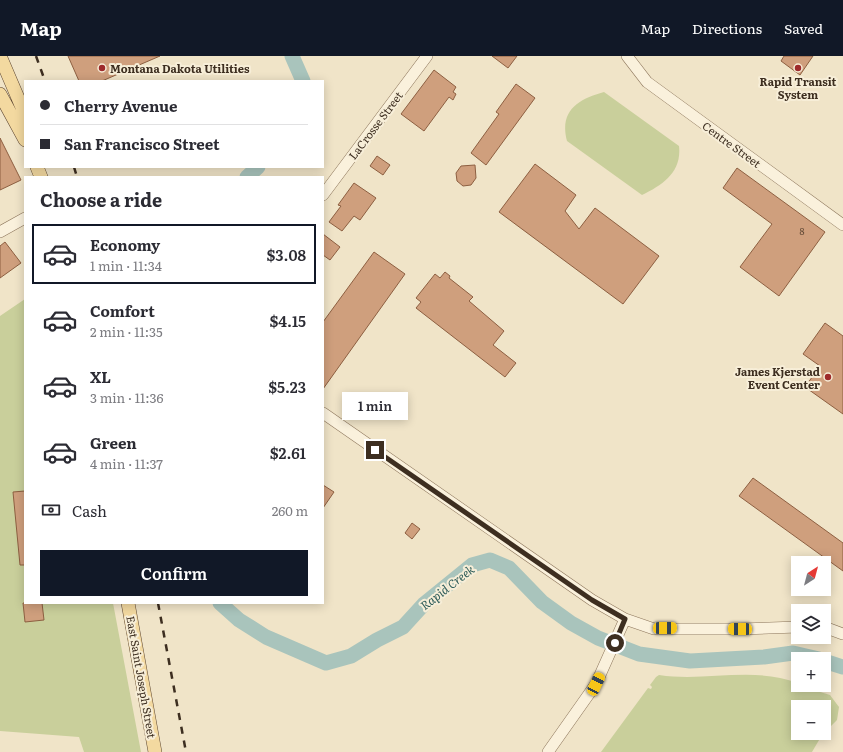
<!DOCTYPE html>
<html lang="en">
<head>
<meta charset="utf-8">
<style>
	body { margin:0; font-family:Literata,serif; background:#f7f7f7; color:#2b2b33; height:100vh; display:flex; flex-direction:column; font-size:15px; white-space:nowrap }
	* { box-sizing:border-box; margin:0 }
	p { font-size:13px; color:#7c7c81 }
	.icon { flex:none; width:22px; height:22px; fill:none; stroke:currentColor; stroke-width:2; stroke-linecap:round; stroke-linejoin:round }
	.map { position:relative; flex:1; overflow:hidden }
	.side { position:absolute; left:24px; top:120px; width:300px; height:428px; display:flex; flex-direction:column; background:#fff; border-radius:0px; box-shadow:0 2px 10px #0003 }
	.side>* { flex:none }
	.banner { position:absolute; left:24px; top:24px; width:300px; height:88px; border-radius:0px; box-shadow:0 2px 10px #0003; display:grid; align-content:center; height:88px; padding:0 16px; background:#fff }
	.needle { width:26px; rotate:36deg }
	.controls { position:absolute; left:791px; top:500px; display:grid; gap:8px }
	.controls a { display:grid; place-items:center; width:40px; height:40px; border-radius:0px; background:#fff; box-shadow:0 2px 10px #0003; font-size:20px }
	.end { position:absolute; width:18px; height:18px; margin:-9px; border:5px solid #3d2e20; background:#fff; box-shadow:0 0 0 2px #fff }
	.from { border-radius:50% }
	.bubble { position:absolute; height:28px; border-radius:0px; background:#fff; box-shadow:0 2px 10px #0003; font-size:13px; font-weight:600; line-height:28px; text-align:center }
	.car { position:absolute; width:12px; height:24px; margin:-12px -6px; border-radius:5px; box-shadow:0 0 3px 1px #0007; background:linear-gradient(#f5c518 24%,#345 0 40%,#f5c518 0 76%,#345 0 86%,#f5c518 0) }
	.banner b { display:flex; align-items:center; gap:14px; height:38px; font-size:15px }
	.banner b+b { border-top:1px solid #e1e1e2 }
	.banner i { width:10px; height:10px; background:#2b2b33 }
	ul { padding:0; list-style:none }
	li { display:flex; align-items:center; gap:12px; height:60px; margin:0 8px 6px; padding:0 8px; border:2px solid transparent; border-radius:0px }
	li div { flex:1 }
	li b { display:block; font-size:15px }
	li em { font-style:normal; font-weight:600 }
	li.on { border-color:#111827 }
	li>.icon { width:36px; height:36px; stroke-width:1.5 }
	h2 { padding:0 16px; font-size:18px; line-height:48px }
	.pay { display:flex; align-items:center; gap:10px; height:44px; padding:0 16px; font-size:15px }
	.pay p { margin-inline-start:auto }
	.primary-button { display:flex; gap:8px; margin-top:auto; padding:8px 16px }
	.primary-button a { flex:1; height:46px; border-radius:0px; background:#111827; color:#fff; font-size:16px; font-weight:600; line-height:46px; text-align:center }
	header { display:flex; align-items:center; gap:24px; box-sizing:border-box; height:56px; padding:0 20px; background:#111827; color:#fff }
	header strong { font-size:19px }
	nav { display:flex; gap:22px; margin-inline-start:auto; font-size:14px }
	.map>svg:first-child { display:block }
	.green { fill:#c9cf9b; fill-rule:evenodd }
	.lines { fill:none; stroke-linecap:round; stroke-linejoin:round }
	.river { stroke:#a9c4bc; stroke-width:15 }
	.building { fill:#cf9f7d; stroke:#8d5f41 }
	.minor-casing { stroke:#8d765c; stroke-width:12 }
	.major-casing { stroke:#5b4430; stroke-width:14 }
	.minor { stroke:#faf1dc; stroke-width:11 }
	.major { stroke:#f3d9a0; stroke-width:13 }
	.rail { stroke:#3d2e20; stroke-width:2.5; stroke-dasharray:7 7; stroke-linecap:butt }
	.route { stroke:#3d2e20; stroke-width:5 }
	.poi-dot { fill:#9e2a2b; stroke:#f7eed8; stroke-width:1.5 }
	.labels { text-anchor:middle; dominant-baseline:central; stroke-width:4; stroke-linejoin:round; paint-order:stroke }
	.number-label { font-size:9px; fill:#624a37 }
	.poi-label { font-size:11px; font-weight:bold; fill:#3d2e20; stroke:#f7eed8; text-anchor:start }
	.street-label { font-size:11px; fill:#3d2e20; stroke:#f7eed8 }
	.water-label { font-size:12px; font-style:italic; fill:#2f5d5a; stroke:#f7eed8 }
</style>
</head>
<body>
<header>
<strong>Map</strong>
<nav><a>Map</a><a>Directions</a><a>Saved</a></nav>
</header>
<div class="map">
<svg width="843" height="696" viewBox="0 0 843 696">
	<rect width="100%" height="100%" fill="#f0e4c8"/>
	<path class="green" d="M604,36L679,90C682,116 663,129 642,139L567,85C559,55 578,43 604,36Z
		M25,243V547H113L141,696H84L79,681L0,675V260Z
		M659,619C705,626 754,610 798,627V629L830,639L839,651L837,664L822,679L812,696H601L648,632L651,633L652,631L650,629L656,621ZM798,651H824V677H798Z"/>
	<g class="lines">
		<path class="river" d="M292,0L303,25
			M247,121L258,111
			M220,547L239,564L266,581L326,607L351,600L377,584L403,571L424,548L472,509L490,504L509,512L542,546L571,567L598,582L639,598L690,605L764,601L793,597L819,603
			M824,605L843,611"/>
	</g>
	<path class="building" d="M68,0H160L102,25H79Z
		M492,0H517L508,12Z
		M784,0H813L800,19L781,5Z
		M434,14L456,31L453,36L456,38L453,44L449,41L424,75L401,58Z
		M516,28L535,42L486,109L471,97L499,58L496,56Z
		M0,82L21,124L0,134Z
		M377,100L390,109L383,119L370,110Z
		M535,108L576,139L565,155L579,173L595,152L659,200L623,248L499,156Z
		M475,109L476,122L471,129L463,130L457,125L456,117L461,110Z
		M737,112L825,176L779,240L740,211L772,168L723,132Z
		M354,127L376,142L360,164L354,160L342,175L329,166L341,150L338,149Z
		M323,178L340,191L330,204L323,199Z
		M5,186L21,207L0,222V190Z
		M374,196L405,218L323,333V266Z
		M445,216L450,220L449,222L473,241L469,245L504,275L493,289L516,307L505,321L416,252L421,246L416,242L435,218L440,222Z
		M825,267L843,280V358L805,331L820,310L803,298Z
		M753,422L843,487V515L739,440Z
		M323,429L334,436L323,452Z
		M25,435V509H20L13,436Z
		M412,467L420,473L412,483L405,477Z
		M23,547H42L44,564L25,566Z"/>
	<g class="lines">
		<g class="minor-casing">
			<path id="minor" d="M627,0L647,26L843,169
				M323,139L427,0
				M0,176L25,162
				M323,357L592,544L625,563L654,573H740L798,571
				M824,571L843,578
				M548,696L596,628L625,563"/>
		</g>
		<g class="major-casing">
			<path id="major" d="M0,0L24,56L25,65
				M0,38L25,84
				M37,111L41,121
				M128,547L155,696"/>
		</g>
		<use href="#minor" class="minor"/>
		<use href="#major" class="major"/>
		<path class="rail" d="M36,0L45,25
			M74,111L77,121
			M158,547L186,696"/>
	</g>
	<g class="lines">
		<path class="route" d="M375,394L592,544L625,563L615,587"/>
	</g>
	<g class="poi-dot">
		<circle cx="102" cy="12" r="4"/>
		<circle cx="798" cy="12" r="4"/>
		<circle cx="828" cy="321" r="4"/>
	</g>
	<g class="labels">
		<g class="number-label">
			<text x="802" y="175">8</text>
		</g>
		<g class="poi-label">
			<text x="110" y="12">Montana Dakota Utilities</text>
			<text x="798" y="25" text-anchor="middle">Rapid Transit<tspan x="798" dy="13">System</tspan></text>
			<text x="820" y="315" text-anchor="end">James Kjerstad<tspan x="820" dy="13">Event Center</tspan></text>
		</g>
		<g class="street-label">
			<text transform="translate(375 69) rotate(-53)">LaCrosse Street</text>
			<text transform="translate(732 88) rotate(36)">Centre Street</text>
			<text transform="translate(142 621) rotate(80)">East Saint Joseph Street</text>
		</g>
		<g class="water-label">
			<text transform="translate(447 531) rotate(-38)">Rapid Creek</text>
		</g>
	</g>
</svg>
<div class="controls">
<a><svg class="needle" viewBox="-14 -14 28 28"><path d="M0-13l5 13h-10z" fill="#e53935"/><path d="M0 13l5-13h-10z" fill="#7c7c81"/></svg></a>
<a><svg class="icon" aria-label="layers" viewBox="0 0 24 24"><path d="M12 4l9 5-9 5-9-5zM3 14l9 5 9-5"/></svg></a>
<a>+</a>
<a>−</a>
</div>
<i class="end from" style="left:615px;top:587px"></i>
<i class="end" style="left:375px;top:394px"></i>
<div class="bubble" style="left:342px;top:336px;width:66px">1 min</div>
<i class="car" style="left:665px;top:572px;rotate:89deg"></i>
<i class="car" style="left:740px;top:573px;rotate:271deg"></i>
<i class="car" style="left:596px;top:628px;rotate:26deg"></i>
<div class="banner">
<b><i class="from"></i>Cherry Avenue</b>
<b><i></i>San Francisco Street</b>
</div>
<section class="side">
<h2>Choose a ride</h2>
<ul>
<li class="on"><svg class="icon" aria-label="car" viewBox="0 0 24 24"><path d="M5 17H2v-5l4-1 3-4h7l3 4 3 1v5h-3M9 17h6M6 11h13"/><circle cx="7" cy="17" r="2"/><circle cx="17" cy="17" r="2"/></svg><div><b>Economy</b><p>1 min · 11:34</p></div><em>$3.08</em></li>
<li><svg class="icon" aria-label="car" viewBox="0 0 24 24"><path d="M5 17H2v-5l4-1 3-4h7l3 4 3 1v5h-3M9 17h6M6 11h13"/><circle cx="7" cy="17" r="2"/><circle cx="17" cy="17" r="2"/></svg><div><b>Comfort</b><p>2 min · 11:35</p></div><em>$4.15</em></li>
<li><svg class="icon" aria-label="car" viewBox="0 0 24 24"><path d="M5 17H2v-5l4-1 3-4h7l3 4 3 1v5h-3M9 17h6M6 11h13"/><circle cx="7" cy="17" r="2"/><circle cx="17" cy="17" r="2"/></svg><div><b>XL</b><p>3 min · 11:36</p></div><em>$5.23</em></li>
<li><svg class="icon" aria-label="car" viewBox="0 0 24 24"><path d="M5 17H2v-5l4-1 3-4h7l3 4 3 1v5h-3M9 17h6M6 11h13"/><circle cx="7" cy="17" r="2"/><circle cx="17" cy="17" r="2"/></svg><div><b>Green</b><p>4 min · 11:37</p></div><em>$2.61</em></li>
</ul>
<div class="pay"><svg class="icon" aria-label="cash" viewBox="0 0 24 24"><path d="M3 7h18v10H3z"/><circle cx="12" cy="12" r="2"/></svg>Cash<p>260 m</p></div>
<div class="primary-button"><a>Confirm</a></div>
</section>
</div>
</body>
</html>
